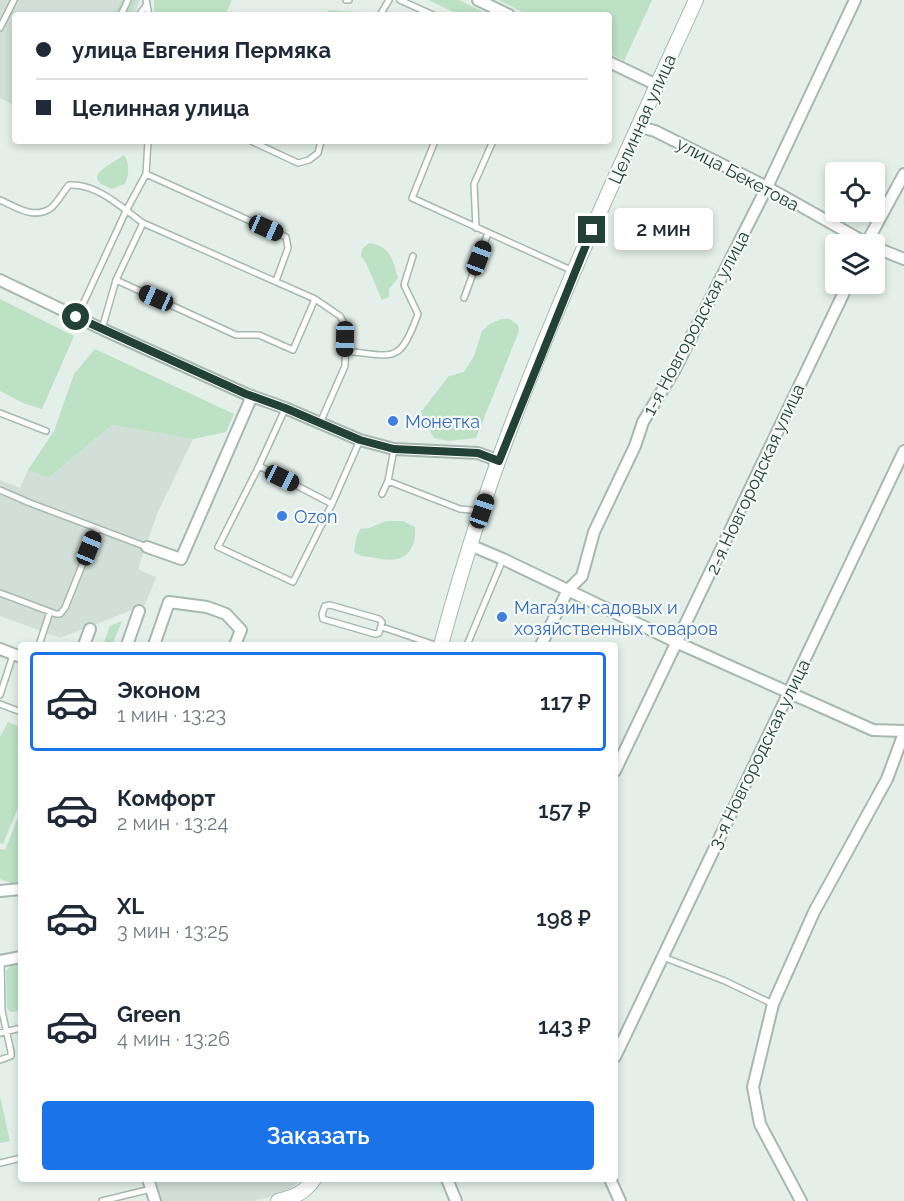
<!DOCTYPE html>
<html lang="ru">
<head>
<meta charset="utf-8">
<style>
	body { margin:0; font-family:Raleway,sans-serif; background:#f2f2f3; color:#1f2937; height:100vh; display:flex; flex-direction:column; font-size:22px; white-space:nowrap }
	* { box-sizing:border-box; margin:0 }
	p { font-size:20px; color:#747a83 }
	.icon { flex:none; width:33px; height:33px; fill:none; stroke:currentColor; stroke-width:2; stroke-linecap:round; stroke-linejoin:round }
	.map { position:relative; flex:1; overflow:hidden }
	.side { position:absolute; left:18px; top:642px; width:600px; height:540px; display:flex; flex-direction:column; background:#fff; border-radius:6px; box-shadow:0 3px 9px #0003 }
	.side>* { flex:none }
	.top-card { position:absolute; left:12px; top:12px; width:600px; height:132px; border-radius:6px; box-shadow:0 3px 9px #0003; display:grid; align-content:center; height:132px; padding:0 24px; background:#fff }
	.controls { position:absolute; left:825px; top:162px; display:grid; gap:12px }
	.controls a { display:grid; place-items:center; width:60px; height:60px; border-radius:6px; background:#fff; box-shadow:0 3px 9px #0003; font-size:30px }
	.end { position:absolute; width:27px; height:27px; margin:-14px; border:8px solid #224237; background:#fff; box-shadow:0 0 0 3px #fff }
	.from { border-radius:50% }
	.bubble { position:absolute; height:42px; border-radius:6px; background:#fff; box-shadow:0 3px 9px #0003; font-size:20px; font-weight:600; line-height:42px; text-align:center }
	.car { position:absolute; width:18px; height:36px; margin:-18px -9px; border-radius:8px; box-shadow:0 0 4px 2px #0007; background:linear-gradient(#222 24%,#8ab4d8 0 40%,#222 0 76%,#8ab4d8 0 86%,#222 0) }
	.top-card b { display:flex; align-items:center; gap:21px; height:57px; font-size:22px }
	.top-card b+b { border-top:2px solid #e0e1e3 }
	.top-card i { width:15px; height:15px; background:#1f2937 }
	ul { padding:10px 0 0; list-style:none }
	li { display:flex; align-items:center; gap:18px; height:99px; margin:0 12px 9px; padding:0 12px; border:3px solid transparent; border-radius:6px }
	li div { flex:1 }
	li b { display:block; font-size:22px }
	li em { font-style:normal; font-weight:600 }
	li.current { border-color:#1a73e8 }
	li>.icon { width:54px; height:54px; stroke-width:1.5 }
	.primary-button { display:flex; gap:12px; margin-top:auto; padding:12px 24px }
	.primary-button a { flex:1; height:69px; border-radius:6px; background:#1a73e8; color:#fff; font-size:24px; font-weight:600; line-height:69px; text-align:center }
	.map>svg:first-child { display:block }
	.built { fill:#d2dfd8 }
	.green { fill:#bce1c4 }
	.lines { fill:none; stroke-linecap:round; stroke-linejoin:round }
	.service-casing { stroke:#a6b8b0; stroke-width:8 }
	.minor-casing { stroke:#a6b8b0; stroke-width:14 }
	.secondary-casing { stroke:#a2bbb1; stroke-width:16 }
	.service { stroke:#fff; stroke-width:5 }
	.minor { stroke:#fff; stroke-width:10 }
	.secondary { stroke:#fff; stroke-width:14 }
	.route { stroke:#224237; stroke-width:8 }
	.shop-dot { fill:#3f7fe0; stroke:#f5faf8; stroke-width:2 }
	.labels { text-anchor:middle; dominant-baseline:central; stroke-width:4.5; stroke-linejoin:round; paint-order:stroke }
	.street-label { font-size:18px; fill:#224237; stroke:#f5faf8 }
	.shop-label { font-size:18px; fill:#366cbe; stroke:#f5faf8; text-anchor:start }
</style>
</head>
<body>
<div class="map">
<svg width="904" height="1201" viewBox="0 0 904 1201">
	<rect width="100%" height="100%" fill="#e4efe9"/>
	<path class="built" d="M0,0H140L135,13L138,15H15V106L0,98Z
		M112,425L193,439L157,514L138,569L156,577L145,605L60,638L0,616V480L20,488L28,470L48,478Z
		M154,1179H302L285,1193L253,1201H161Z"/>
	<path class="green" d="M121,0H136L131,15H115Z
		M154,0H232L225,15H156L154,10Z
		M428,0H459L490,15H460Z
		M498,0H652L624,61L609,53V15H529Z
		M329,10L367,13L366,15H326Z
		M124,155C130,164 129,174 125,184L112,189C78,177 111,165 124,155Z
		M369,243C391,247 392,258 398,278L389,289V297L382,300L366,263L361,256L362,249Z
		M0,299L74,336L42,409L23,403L0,391Z
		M501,319H510L518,325L519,331L476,438L448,441L434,438L424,422L421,412L449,376L464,372L474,356L482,331L490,324Z
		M95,349L234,414L226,432L193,439L112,425L48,478L28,470L54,431L74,374Z
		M386,521H403L415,527C417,554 401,564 377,558C368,556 362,558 354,552L356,538L360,529L369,528Z
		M122,621L112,645H103L110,626Z
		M8,722L21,727V800L3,844L0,843V737Z
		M21,810V884L20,886L0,879V849L5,850Z
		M21,963V1011L10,1012L7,1008L6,971L10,966Z
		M0,1096L10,1141L0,1143Z"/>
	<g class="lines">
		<g class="service-casing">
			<path id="service" d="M146,0L149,15
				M346,0H349
				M400,0L433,15
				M121,15L128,0
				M139,15L147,4
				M380,15L389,0
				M0,28L14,0
				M251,141L298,163L309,160L318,153L321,141
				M435,141L412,198L573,271
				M146,174L286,237L288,248L276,281
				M0,200C16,207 34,220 51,208C58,202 63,192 69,185C97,183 122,208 143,223L315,299L340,316L346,327L345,366L320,423
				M476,228L474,184L493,141
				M116,280L236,335H259L293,350L315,299
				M464,298L488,233
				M77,317L126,211L146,174L148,141
				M102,329L116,280L143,223
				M345,351C395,356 399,365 418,314L404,285L413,256
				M285,409L259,466L332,504
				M0,413L46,431
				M259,466L218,547L293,582L332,504L360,440
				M388,481L460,509L480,511
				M0,490L30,503L147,547
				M382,494L388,481L394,449
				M0,593L56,614H60L65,608L97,528
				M330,605L379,619L382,622L379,633L375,634L323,619L322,614L325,606Z
				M382,627L435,645
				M39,645L50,612
				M467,645L503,559
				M0,695L13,655
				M0,704L21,712
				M663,957L725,981L773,1004
				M0,1033L21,1028
				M0,1060L11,1056V1052L2,1011L1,961
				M0,1163L21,1158
				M102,1201L151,1189"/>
		</g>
		<g class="minor-casing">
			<path id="minor" d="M478,0L509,15
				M609,62L657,85
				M637,126L655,131L767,187L868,244
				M866,244L904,174
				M874,247L904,259
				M0,280L102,329L246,394L285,408L360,440L394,449L478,453L499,461
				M470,545L503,559L678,643L873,730L904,731
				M147,547L181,559L252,396
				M84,645L90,629
				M127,645L139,611
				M154,645L169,602L207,607L226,614L241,630L235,645
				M541,645L568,590L582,576L594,532L635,446L643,422L674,371L767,187L855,0
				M0,649L21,657
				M615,771L848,284
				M0,891L21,889
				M0,961L21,957
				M615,1057L904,451
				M148,1179L155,1201
				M447,1179L456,1201
				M610,1179L620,1201
				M801,1201L760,1124L753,1087L773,1004L814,912L887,779L904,733"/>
		</g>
		<g class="secondary-casing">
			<path id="secondary" d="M441,645C458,582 477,520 499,459C556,302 627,151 696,0
				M278,1201C294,1197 305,1193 314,1179"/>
		</g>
		<use href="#service" class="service"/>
		<use href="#minor" class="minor"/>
		<use href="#secondary" class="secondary"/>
	</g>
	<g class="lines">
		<path class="route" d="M76,317L246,394L285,408L360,440L394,449L478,453L499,461L592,230"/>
	</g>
	<g class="shop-dot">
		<circle cx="393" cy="421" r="6"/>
		<circle cx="282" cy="516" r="6"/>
		<circle cx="502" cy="617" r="6"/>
	</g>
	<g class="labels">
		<g class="street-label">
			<text transform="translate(642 119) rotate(-66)">Целинная улица</text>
			<text transform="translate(738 174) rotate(28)">улица Бекетова</text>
			<text transform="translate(696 323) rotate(-62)">1-я Новгородская улица</text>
			<text transform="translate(755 479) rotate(-65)">2-я Новгородская улица</text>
			<text transform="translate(759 754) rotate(-64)">3-я Новгородская улица</text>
		</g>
		<g class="shop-label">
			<text x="405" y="421">Монетка</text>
			<text x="294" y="516">Ozon</text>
			<text x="514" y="607">Магазин садовых и<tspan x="514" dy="21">хозяйственных товаров</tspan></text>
		</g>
	</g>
</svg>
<div class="controls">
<a><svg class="icon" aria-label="locate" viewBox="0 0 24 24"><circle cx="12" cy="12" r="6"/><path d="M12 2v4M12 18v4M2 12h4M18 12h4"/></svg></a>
<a><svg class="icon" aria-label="layers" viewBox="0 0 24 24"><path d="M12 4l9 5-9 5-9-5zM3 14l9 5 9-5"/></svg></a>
</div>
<i class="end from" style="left:76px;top:317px"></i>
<i class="end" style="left:592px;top:230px"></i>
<div class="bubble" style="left:614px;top:208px;width:99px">2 мин</div>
<i class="car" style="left:266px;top:228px;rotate:114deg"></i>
<i class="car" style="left:479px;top:258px;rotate:21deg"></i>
<i class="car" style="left:156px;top:298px;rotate:294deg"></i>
<i class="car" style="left:345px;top:339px;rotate:181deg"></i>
<i class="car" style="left:282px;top:478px;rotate:116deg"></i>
<i class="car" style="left:482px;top:511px;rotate:19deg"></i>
<i class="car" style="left:89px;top:548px;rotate:22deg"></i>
<div class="top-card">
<b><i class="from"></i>улица Евгения Пермяка</b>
<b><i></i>Целинная улица</b>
</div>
<section class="side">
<ul>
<li class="current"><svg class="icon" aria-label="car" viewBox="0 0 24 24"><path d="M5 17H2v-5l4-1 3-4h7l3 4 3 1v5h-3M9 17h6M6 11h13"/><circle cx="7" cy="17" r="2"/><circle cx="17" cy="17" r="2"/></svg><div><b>Эконом</b><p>1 мин · 13:23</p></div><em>117 ₽</em></li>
<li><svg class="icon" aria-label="car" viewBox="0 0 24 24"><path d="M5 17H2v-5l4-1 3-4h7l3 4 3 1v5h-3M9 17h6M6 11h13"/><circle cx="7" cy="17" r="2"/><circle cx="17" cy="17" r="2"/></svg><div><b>Комфорт</b><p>2 мин · 13:24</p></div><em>157 ₽</em></li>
<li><svg class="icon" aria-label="car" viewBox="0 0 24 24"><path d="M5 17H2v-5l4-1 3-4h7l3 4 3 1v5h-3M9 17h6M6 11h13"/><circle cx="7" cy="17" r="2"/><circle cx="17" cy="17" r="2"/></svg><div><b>XL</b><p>3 мин · 13:25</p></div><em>198 ₽</em></li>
<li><svg class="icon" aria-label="car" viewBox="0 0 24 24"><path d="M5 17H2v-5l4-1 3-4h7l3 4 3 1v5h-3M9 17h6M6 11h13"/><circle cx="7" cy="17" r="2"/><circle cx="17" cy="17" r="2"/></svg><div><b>Green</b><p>4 мин · 13:26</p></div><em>143 ₽</em></li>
</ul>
<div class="primary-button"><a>Заказать</a></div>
</section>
</div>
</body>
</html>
